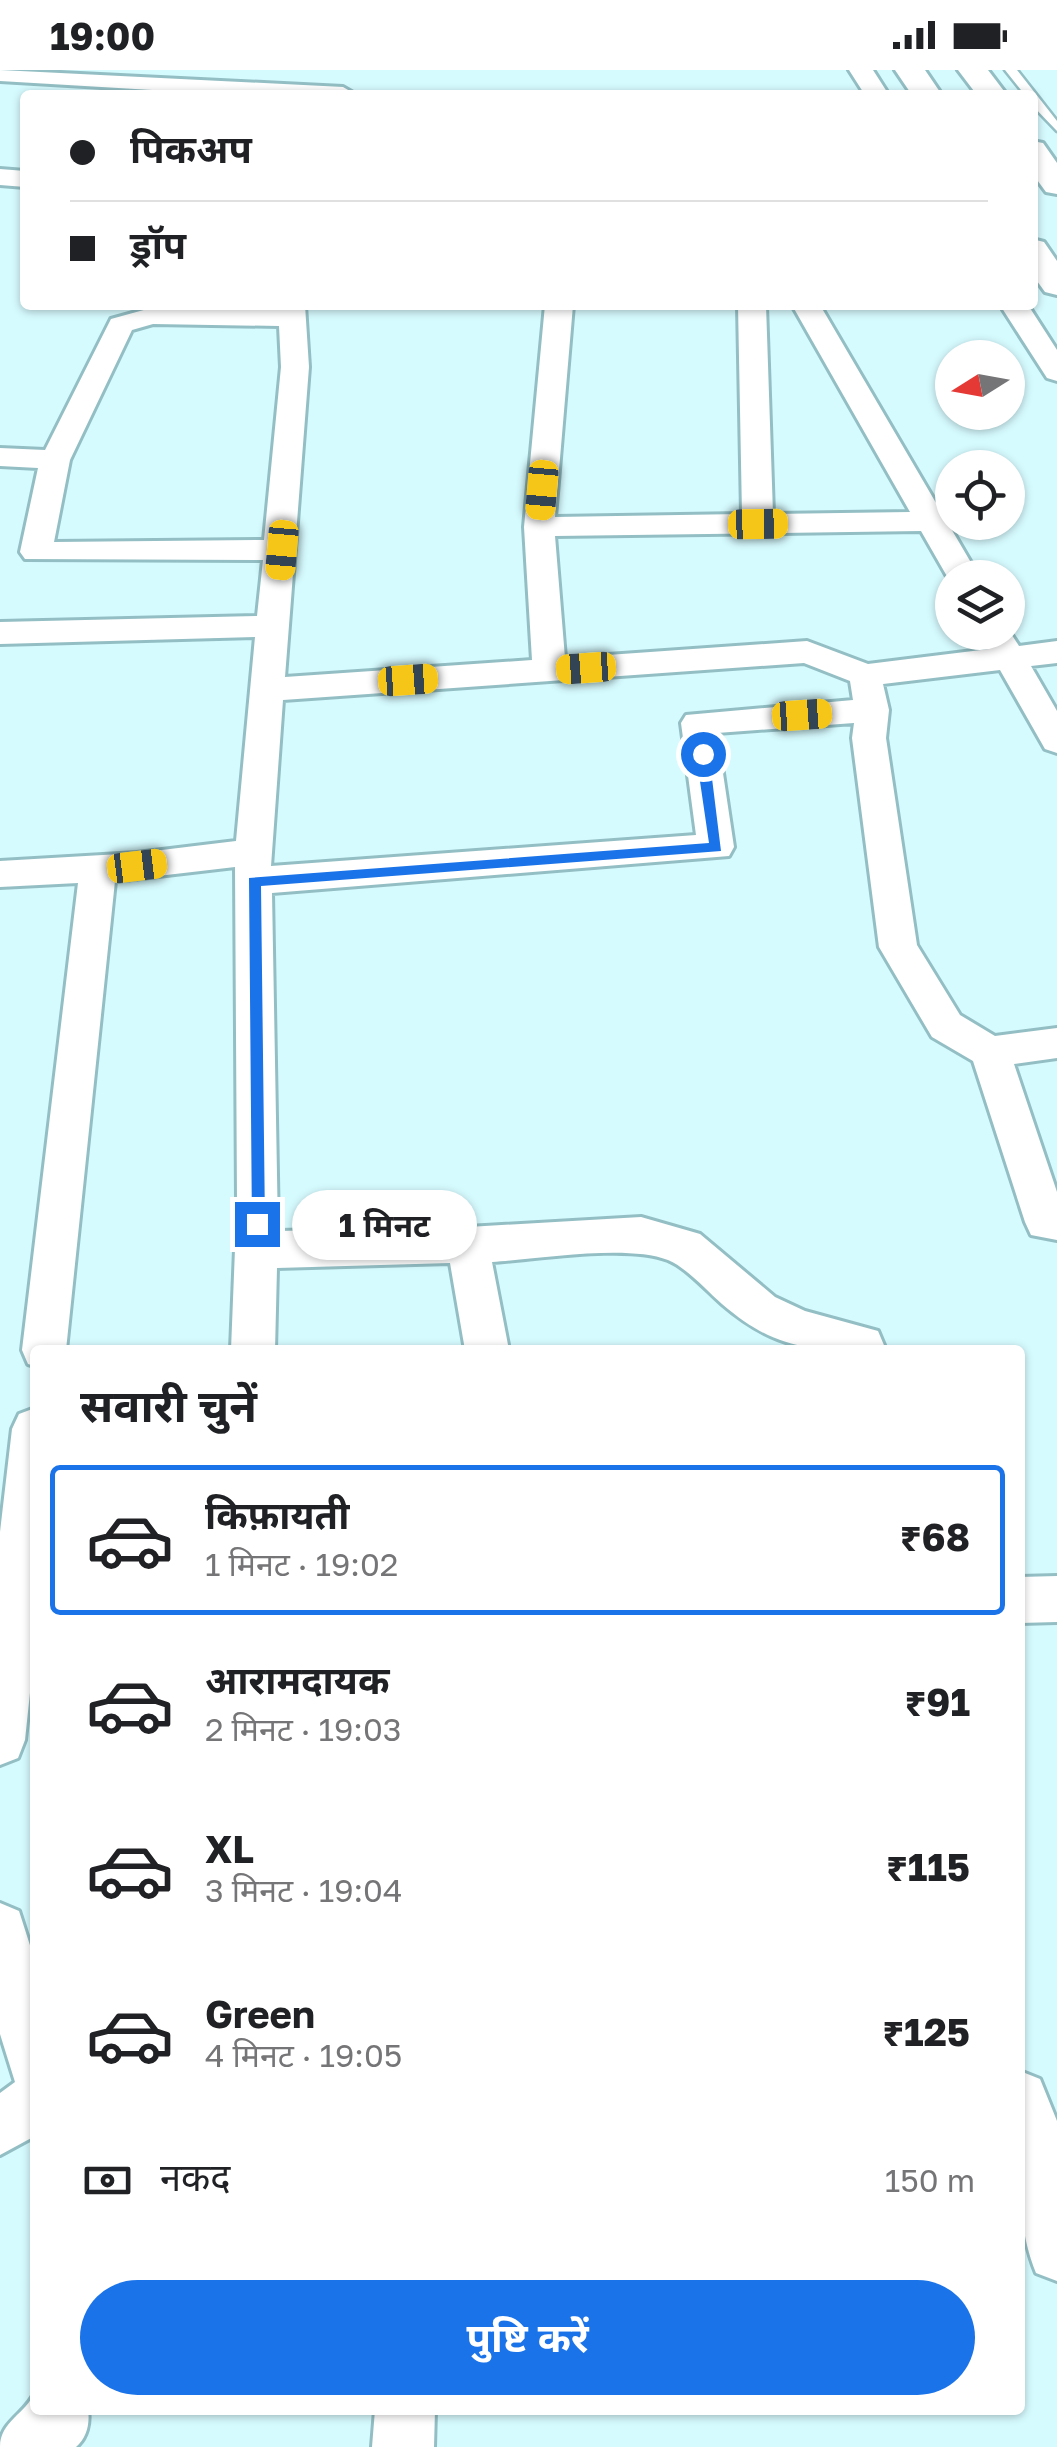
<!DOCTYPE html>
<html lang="hi">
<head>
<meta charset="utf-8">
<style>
	body { margin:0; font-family:"Golos Text","Noto Sans Devanagari",sans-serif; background:#f6f6f6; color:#202124; height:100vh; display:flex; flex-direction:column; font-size:38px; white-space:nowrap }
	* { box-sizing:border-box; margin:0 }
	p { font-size:32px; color:#757577 }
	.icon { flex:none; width:55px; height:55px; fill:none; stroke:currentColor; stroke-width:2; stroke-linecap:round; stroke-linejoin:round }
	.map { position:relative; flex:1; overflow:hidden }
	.details { position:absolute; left:30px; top:1275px; width:995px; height:1070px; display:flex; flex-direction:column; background:#fff; border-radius:10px; box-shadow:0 2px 8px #0004 }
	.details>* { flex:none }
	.top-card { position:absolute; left:20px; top:20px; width:1018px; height:220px; border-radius:10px; box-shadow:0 2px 8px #0004; display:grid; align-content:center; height:220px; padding:0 50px; background:#fff }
	.needle { width:65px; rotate:259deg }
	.controls { position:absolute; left:935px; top:270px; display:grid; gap:20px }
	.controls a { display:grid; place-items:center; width:90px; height:90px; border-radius:50%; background:#fff; box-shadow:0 2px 8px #0004; font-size:50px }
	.end { position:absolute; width:45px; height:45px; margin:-22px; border:12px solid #1a73e8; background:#fff; box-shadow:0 0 0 5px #fff }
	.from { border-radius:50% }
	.bubble { position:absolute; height:70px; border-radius:35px; background:#fff; box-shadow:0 2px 8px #0004; font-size:32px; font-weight:700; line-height:70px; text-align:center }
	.car { position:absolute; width:30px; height:60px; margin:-30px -15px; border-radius:12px; box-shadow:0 0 8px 2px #0007; background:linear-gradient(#f5c518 24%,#345 0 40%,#f5c518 0 76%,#345 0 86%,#f5c518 0) }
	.top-card b { display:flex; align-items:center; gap:35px; height:95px; font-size:38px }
	.top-card b+b { border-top:2px solid #e0e0e0 }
	.top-card i { width:25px; height:25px; background:#202124 }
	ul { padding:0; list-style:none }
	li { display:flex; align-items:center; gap:30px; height:150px; margin:0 20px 15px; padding:0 30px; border:5px solid transparent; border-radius:10px }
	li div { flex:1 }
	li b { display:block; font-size:38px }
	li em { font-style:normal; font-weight:700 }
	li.selected { border-color:#1a73e8 }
	li>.icon { width:90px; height:90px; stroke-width:1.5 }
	h2 { padding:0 50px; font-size:45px; line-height:120px }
	.pay { display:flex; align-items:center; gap:25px; height:110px; padding:0 50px; font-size:38px }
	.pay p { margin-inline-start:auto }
	.button { display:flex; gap:20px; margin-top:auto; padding:20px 50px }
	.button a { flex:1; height:115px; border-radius:60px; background:#1a73e8; color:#fff; font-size:40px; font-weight:700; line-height:115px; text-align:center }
	.status { display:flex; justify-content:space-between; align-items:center; height:70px; padding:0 50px; background:#fff; direction:ltr }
	.status svg { height:28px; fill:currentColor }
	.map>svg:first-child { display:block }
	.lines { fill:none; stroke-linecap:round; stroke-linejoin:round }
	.service-casing { stroke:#93bfc4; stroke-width:5 }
	.minor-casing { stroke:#93bfc4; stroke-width:6 }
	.tertiary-casing { stroke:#93bfc4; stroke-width:6 }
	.service { fill:#fff; fill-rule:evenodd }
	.minor { fill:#fff; fill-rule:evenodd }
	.tertiary { fill:#fff; fill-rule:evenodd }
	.route { fill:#1a73e8 }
</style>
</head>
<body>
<div class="status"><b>19:00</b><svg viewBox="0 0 49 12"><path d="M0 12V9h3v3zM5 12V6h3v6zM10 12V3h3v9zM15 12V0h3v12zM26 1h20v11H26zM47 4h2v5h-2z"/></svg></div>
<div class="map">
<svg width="1057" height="2377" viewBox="0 0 1057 2377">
	<rect width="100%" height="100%" fill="#d6fbff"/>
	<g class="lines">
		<g class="service-casing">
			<path id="service" d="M1005,0H1017L1057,51V61L1032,35V25H1025Z"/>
		</g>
		<g class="minor-casing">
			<path id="minor" d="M0,0L343,17L355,24L237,25L0,11Z
				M849,0H873L889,25H865Z
				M0,99L25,101V117L0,115Z
				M277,235H305L309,297L285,607L532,590L524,457L545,235H573L555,447L742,444L738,235H766L773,444L910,442L792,235H820L980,508H952V515L921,461L555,466L565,588L807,571L868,594L989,579L982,567L985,562H1008V559L1019,576L1057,571V593L1031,596L1057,641V683L1045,679L1000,600L883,614L889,640L886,668L917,875L960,945L995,966L1057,958V988L1014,994L1057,1122V1170L1031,1165L1025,1152L973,991L932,967L879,877L852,668L854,653L717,663L734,777L729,786L272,823L278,1161L468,1157L641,1147L700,1164L775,1227L805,1241L878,1261L886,1280C814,1280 779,1283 722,1234C706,1220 687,1198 668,1190C627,1174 539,1189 492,1192L509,1280H465L450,1193L277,1198L275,1280H231L237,1129L235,797L115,811L66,1280H35V1296L28,1294L22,1280L78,813L0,817V791L137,783L236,771L255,567L0,574V552L257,546L263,490L25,489L20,482L38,398L0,396V378L45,380L111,249L151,238L278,240ZM153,254L279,256L281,297L264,470L54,472L70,390L132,260ZM804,593L850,611L853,630L686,645L681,653L696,765L271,796L283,630Z
				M1000,235H1028L1057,280V311L1047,308Z
				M35,1338V1575L25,1670L18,1688L0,1695V1462L12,1359L19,1344Z
				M1057,1506V1552L1020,1553V1507Z
				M0,1833L19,1841L35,1891V2066L0,2085V2023L15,2012L0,1964Z
				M1020,2001L1040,2009L1057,2051V2211L1036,2203C1011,2141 1020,2067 1020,2001Z
				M35,2322V2340H88C90,2353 87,2368 76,2377H0C0,2351 26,2344 35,2322Z
				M375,2340H435L434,2377H372Z"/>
		</g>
		<g class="tertiary-casing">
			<path id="tertiary" d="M895,0H925L942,25H912Z
				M958,0H988L1007,25H977Z
				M1032,71L1043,73L1057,93V124L1046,122L1032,103Z
				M1032,169L1044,172L1057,191V225L1045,222L1032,204Z"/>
		</g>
		<use href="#service" class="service"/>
		<use href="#minor" class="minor"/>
		<use href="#tertiary" class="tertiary"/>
	</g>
	<path class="route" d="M703,679L709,684L721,781L261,816L265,1154L257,1161L252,1159L249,808L709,773L696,684Z"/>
</svg>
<div class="controls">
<a><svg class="needle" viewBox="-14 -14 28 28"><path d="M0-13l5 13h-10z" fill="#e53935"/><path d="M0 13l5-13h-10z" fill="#757577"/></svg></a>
<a><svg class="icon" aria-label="locate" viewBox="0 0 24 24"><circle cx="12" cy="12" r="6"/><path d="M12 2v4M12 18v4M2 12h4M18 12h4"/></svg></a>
<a><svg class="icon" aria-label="layers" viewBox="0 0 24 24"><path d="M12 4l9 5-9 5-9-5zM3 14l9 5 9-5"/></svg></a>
</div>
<i class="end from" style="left:703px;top:684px"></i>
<i class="end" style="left:257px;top:1154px"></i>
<div class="bubble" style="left:292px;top:1120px;width:185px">1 मिनट</div>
<i class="car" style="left:542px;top:420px;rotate:185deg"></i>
<i class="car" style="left:758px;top:454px;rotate:89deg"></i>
<i class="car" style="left:282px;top:480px;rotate:185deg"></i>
<i class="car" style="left:586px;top:598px;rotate:266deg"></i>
<i class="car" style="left:408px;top:610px;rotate:86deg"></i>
<i class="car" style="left:802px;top:645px;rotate:86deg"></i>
<i class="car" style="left:137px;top:796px;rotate:83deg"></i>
<div class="top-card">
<b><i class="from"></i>पिकअप</b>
<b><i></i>ड्रॉप</b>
</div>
<section class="details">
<h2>सवारी चुनें</h2>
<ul>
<li class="selected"><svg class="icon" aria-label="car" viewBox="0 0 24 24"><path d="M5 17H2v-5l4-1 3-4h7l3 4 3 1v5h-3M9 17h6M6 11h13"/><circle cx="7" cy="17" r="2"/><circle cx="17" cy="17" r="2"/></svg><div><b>किफ़ायती</b><p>1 मिनट · 19:02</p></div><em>₹68</em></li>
<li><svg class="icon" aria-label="car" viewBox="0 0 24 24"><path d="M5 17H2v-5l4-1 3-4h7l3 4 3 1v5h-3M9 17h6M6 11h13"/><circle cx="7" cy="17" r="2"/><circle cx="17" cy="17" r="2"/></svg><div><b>आरामदायक</b><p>2 मिनट · 19:03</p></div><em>₹91</em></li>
<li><svg class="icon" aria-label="car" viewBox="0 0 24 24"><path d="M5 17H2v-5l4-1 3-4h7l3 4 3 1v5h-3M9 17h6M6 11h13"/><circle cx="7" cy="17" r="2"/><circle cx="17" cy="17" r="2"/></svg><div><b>XL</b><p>3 मिनट · 19:04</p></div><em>₹115</em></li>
<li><svg class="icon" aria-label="car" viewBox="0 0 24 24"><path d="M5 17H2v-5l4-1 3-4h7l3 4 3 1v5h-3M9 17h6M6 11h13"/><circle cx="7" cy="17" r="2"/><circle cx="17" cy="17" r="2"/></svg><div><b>Green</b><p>4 मिनट · 19:05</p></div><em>₹125</em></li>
</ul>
<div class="pay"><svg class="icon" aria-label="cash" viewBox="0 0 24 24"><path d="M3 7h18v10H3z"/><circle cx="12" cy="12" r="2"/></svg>नकद<p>150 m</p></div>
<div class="button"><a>पुष्टि करें</a></div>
</section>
</div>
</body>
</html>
